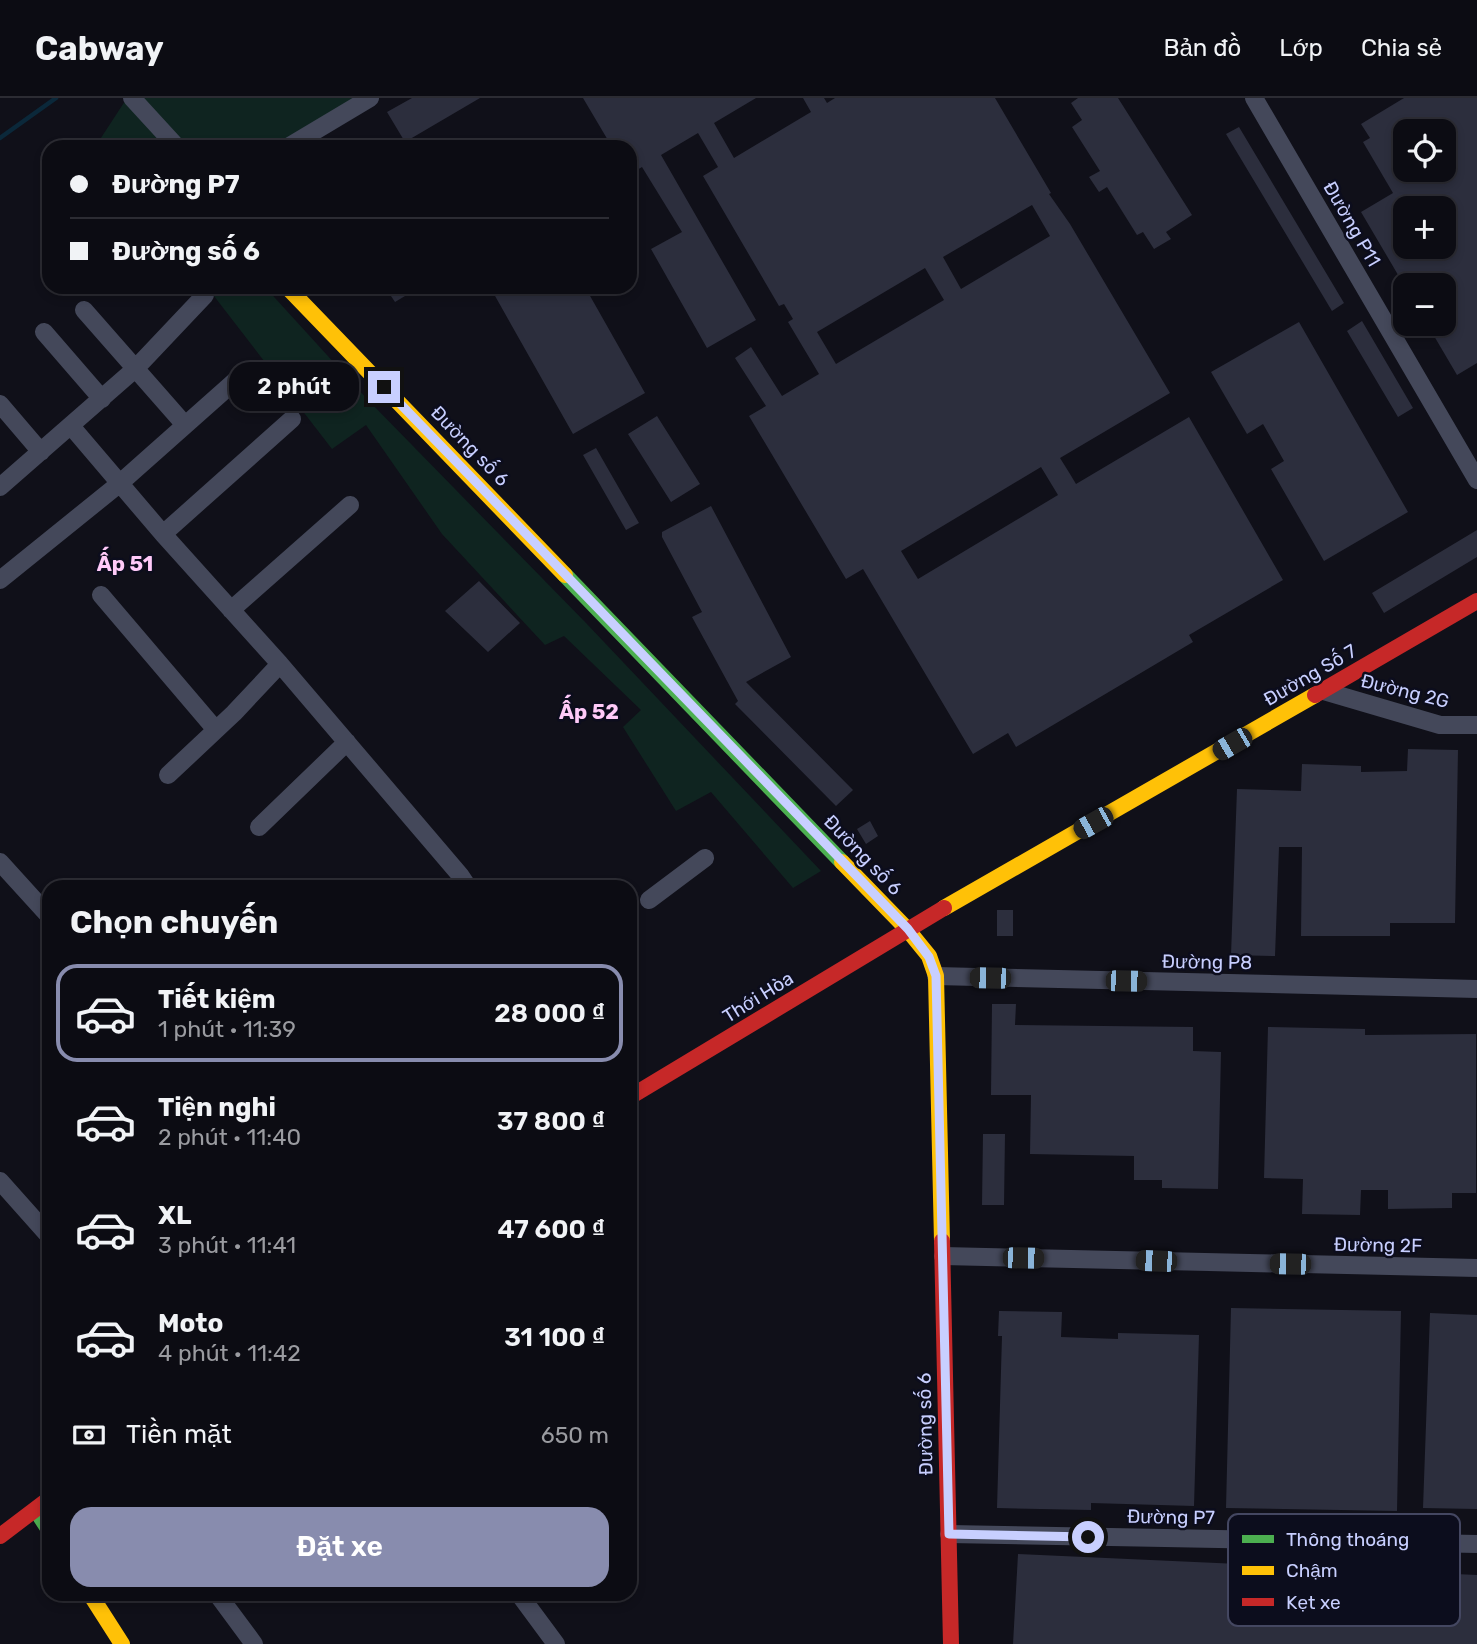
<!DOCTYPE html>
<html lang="vi">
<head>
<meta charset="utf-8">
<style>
	body { margin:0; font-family:Rubik,sans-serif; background:#15151c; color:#f1f3f6; height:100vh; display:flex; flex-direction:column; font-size:26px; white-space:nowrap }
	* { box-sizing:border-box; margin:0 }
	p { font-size:23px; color:#9a9ba0 }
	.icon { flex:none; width:38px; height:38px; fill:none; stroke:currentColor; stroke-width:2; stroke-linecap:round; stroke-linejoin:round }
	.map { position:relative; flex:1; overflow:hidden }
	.side { position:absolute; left:42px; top:782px; width:595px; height:721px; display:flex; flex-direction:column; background:#0c0c13; border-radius:21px; box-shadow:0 4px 10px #0003,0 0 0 2px #2c2c33 }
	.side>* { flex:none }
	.top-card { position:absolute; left:42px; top:42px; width:595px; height:154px; border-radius:21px; box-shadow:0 4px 10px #0003,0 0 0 2px #2c2c33; display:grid; align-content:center; height:154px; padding:0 28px; background:#0c0c13 }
	.tools { position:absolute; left:1393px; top:21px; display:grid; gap:14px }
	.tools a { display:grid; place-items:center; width:63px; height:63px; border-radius:14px; background:#0c0c13; box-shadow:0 4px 10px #0003,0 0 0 2px #2c2c33; font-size:35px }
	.end { position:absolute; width:32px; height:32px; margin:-16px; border:9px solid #c8cfff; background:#111; box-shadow:0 0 0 4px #111 }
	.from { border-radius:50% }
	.bubble { position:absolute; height:49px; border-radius:21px; background:#0c0c13; box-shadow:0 4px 10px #0003,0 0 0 2px #2c2c33; font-size:23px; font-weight:600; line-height:49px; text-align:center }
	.car { position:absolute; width:21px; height:42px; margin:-21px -10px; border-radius:9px; box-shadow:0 0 5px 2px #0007; background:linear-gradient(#222 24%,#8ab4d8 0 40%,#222 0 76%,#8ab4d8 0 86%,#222 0) }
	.top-card b { display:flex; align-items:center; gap:24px; height:66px; font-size:26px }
	.top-card b+b { border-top:2px solid #2c2c33 }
	.top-card i { width:18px; height:18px; background:#f1f3f6 }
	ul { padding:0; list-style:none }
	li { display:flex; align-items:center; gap:21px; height:98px; margin:0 14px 10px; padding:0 14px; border:4px solid transparent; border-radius:21px }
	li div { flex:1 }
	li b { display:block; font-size:26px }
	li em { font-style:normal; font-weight:600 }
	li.on { border-color:#888cae }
	li>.icon { width:63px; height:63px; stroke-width:1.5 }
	h2 { padding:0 28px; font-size:32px; line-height:84px }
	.pay { display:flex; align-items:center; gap:18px; height:77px; padding:0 28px; font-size:26px }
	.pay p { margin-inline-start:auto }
	.button { display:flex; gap:14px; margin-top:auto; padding:14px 28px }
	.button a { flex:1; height:80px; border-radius:21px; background:#888cae; color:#fff; font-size:28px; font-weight:600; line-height:80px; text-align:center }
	header { display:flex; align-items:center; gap:42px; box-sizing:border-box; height:98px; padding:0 35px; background:#0c0c13; border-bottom:2px solid #2c2c33 }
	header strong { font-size:33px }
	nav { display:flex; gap:38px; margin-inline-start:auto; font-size:24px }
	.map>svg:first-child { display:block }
	.green { fill:#0f2420 }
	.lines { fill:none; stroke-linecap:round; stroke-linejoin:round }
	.stream { stroke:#0b283a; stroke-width:4.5 }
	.building { fill:#2c2e3d; fill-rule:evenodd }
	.street { stroke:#44485a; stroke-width:18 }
	.fast { stroke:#4caf50; stroke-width:16 }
	.slow { stroke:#ffc107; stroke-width:16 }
	.jam { stroke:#c62828; stroke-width:16 }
	.route { stroke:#c8cfff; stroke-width:9 }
	.labels { text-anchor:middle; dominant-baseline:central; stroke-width:5; stroke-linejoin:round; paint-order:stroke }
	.street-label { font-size:19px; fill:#c8cfff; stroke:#0c0d1d }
	.neighbourhood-label { font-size:21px; font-weight:bold; fill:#ffcaf8; stroke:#0c0d1d }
	.key { fill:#0c0d1d; stroke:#444761; stroke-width:2 }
	.key-label { font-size:19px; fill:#c8cfff }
</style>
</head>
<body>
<header>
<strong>Cabway</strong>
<nav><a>Bản đồ</a><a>Lớp</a><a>Chia sẻ</a></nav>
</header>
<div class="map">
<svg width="1477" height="1546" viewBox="0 0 1477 1546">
	<rect width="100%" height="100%" fill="#101019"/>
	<path class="green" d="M127,0H355L272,49H99L97,46Z
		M207,189H265L368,302L586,525L821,773L793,790L711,694L676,713L623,629L641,612L564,538L545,547L442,436L366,327L332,351Z"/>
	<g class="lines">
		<path class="stream" d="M0,40L56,0"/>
	</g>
	<path class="building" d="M412,0H480L405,44L387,14Z
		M583,0H756L714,25L734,60L811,14L803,0H824L827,5L835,0H995L1051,95L1049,96L1070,126L1170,295L1060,360L1070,376L1076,386L1189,319L1283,482L1189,537L1193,544L1016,649L1008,635L973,656L863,471L846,481L749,318L766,308L735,260L751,249L782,298L819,276L788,224L793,221L784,206L779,208L703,78L718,69L698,35L661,57L756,222L707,250L651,151L682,134L642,69L630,76V49H612ZM1032,107L1050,138L961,191L943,159ZM925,170L944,202L836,266L817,234ZM1041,369L1058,397L918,481L901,453Z
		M1078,0H1118L1192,117L1166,134L1171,141L1154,151L1143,134L1137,137L1107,89L1099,94L1089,79L1100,73L1072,29L1082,22L1071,5Z
		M1404,0H1477V265L1457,277L1427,226H1444V187H1404L1361,114L1393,95L1363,44L1370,40L1361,26ZM1405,33H1444V72H1405ZM1405,110H1444V149H1405Z
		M1239,29L1344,205L1332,213L1226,36Z
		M385,189H420L395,204Z
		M490,189H585L645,295L573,336Z
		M1362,223L1413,310L1398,319L1347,233Z
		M1299,224L1408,414L1324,463L1271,371L1284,363L1263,326L1247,336L1211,274Z
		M657,318L700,386L671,404L628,336Z
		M596,350L639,425L626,432L583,357Z
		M711,408L791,559L746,584L853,692L836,708L735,606L738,603L692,519L702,514L662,439V434Z
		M1477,432V459L1384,515L1372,495Z
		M479,483L520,525L488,554L445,513Z
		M1408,651L1458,652L1455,825H1390V838H1301L1302,749H1279L1275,858L1231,857L1237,691L1301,693L1302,666L1361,668V674L1407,673Z
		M870,723L878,738L866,746L857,731Z
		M997,812H1013V838H997Z
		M992,906H1016L1015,927L1193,929V953L1221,954L1218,1091L1162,1090V1082H1134V1058L1030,1056L1031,997H991Z
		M1268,929L1365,931V937L1476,936V1095H1452V1110L1388,1111V1092H1361L1360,1117L1302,1116L1303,1081L1264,1080Z
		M983,1036H1005L1004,1107H982Z
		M1231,1210L1401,1213L1397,1413L1226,1410Z
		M999,1213L1062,1214L1061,1239L1118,1241V1235L1199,1237L1194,1408L1091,1405V1412L997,1410L1002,1238H998Z
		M1430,1215L1477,1217V1411L1423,1410Z
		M1018,1456L1477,1477V1546H1013Z"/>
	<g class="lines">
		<path class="street" d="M132,0L177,49
			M1254,0L1477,382
			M288,49L370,0
			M84,212L185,327
			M44,234L102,301
			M0,306L41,354
			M71,328L163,436L280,566L460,777L468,789
			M0,389L135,271L205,197
			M163,436L292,321
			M0,482L119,386L244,275
			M101,497L216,632
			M231,512L350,407
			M1324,593L1440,627H1477
			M168,677L234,615L280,566
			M259,729L347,644
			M0,764L49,818
			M649,802L705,760
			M936,878L1477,891
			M0,1083L49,1138
			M943,1158L1477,1170
			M949,1436L1477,1446
			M217,1496L254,1546
			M519,1496L556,1546"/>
		<path class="fast" d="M565,477L842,764
			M36,1412L49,1432"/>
		<path class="slow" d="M287,189L565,477
			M842,764L907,831L929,858L936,878L942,1143
			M944,810L1315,597
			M90,1496L122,1546"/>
		<path class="jam" d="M1315,597L1477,503
			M630,999L944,810
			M942,1143L951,1546
			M0,1438L49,1401"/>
	</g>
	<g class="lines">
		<path class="route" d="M384,289L908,831L929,859L936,878L949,1436L1088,1439"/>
	</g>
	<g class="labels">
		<g class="street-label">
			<text transform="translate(1352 126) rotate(60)">Đường P11</text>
			<text transform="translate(470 348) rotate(46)">Đường số 6</text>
			<text transform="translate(1310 577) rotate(-30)">Đường Số 7</text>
			<text transform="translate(1405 593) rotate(14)">Đường 2G</text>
			<text transform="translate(863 757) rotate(46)">Đường số 6</text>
			<text transform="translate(1207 864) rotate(1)">Đường P8</text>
			<text transform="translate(758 899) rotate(-32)">Thới Hòa</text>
			<text transform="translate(1378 1147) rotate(1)">Đường 2F</text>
			<text transform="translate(925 1326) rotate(-91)">Đường số 6</text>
			<text transform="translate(1171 1419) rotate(1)">Đường P7</text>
		</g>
		<g class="neighbourhood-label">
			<text x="125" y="465">Ấp 51</text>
			<text x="589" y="613">Ấp 52</text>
		</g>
	</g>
	<rect x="1228" y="1416" width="232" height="112" rx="10" class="key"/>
	<rect x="1242" y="1437" width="32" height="8" fill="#4caf50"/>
	<rect x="1242" y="1468" width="32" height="9" fill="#ffc107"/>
	<rect x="1242" y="1500" width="32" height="8" fill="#c62828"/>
	<g class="key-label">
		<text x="1286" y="1448">Thông thoáng</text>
		<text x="1286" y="1479">Chậm</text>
		<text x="1286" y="1511">Kẹt xe</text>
	</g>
</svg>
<div class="tools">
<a><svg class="icon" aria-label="locate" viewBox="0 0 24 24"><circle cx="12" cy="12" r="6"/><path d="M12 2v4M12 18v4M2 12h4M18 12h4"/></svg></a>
<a>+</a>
<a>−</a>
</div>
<i class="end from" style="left:1088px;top:1439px"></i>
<i class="end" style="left:384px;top:289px"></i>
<div class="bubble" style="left:229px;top:264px;width:130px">2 phút</div>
<i class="car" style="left:1232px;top:646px;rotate:240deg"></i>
<i class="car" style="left:1093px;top:725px;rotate:241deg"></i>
<i class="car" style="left:990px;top:880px;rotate:271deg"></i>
<i class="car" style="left:1126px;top:883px;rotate:91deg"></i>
<i class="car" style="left:1023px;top:1160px;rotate:91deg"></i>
<i class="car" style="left:1156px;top:1163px;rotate:272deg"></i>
<i class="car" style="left:1290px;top:1166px;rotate:271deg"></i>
<div class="top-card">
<b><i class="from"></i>Đường P7</b>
<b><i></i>Đường số 6</b>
</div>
<section class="side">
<h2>Chọn chuyến</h2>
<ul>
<li class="on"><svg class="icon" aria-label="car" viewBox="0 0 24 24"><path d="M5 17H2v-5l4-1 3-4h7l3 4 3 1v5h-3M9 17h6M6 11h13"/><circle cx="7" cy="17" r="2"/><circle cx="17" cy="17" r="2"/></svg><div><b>Tiết kiệm</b><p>1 phút · 11:39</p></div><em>28 000 ₫</em></li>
<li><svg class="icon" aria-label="car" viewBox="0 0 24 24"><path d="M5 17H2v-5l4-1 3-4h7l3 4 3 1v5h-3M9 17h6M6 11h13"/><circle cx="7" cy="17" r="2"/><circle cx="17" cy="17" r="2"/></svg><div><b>Tiện nghi</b><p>2 phút · 11:40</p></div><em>37 800 ₫</em></li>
<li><svg class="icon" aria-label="car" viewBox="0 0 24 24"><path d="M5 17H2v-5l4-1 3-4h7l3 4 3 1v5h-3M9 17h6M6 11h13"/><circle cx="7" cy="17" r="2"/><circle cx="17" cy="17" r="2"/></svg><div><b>XL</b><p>3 phút · 11:41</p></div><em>47 600 ₫</em></li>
<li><svg class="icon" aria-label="car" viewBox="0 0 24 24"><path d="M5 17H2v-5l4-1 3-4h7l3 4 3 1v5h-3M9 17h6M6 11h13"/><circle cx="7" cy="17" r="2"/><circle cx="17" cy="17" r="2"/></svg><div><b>Moto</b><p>4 phút · 11:42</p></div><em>31 100 ₫</em></li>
</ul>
<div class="pay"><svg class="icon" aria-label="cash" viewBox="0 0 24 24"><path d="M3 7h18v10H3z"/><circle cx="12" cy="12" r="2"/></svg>Tiền mặt<p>650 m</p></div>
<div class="button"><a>Đặt xe</a></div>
</section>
</div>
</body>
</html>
